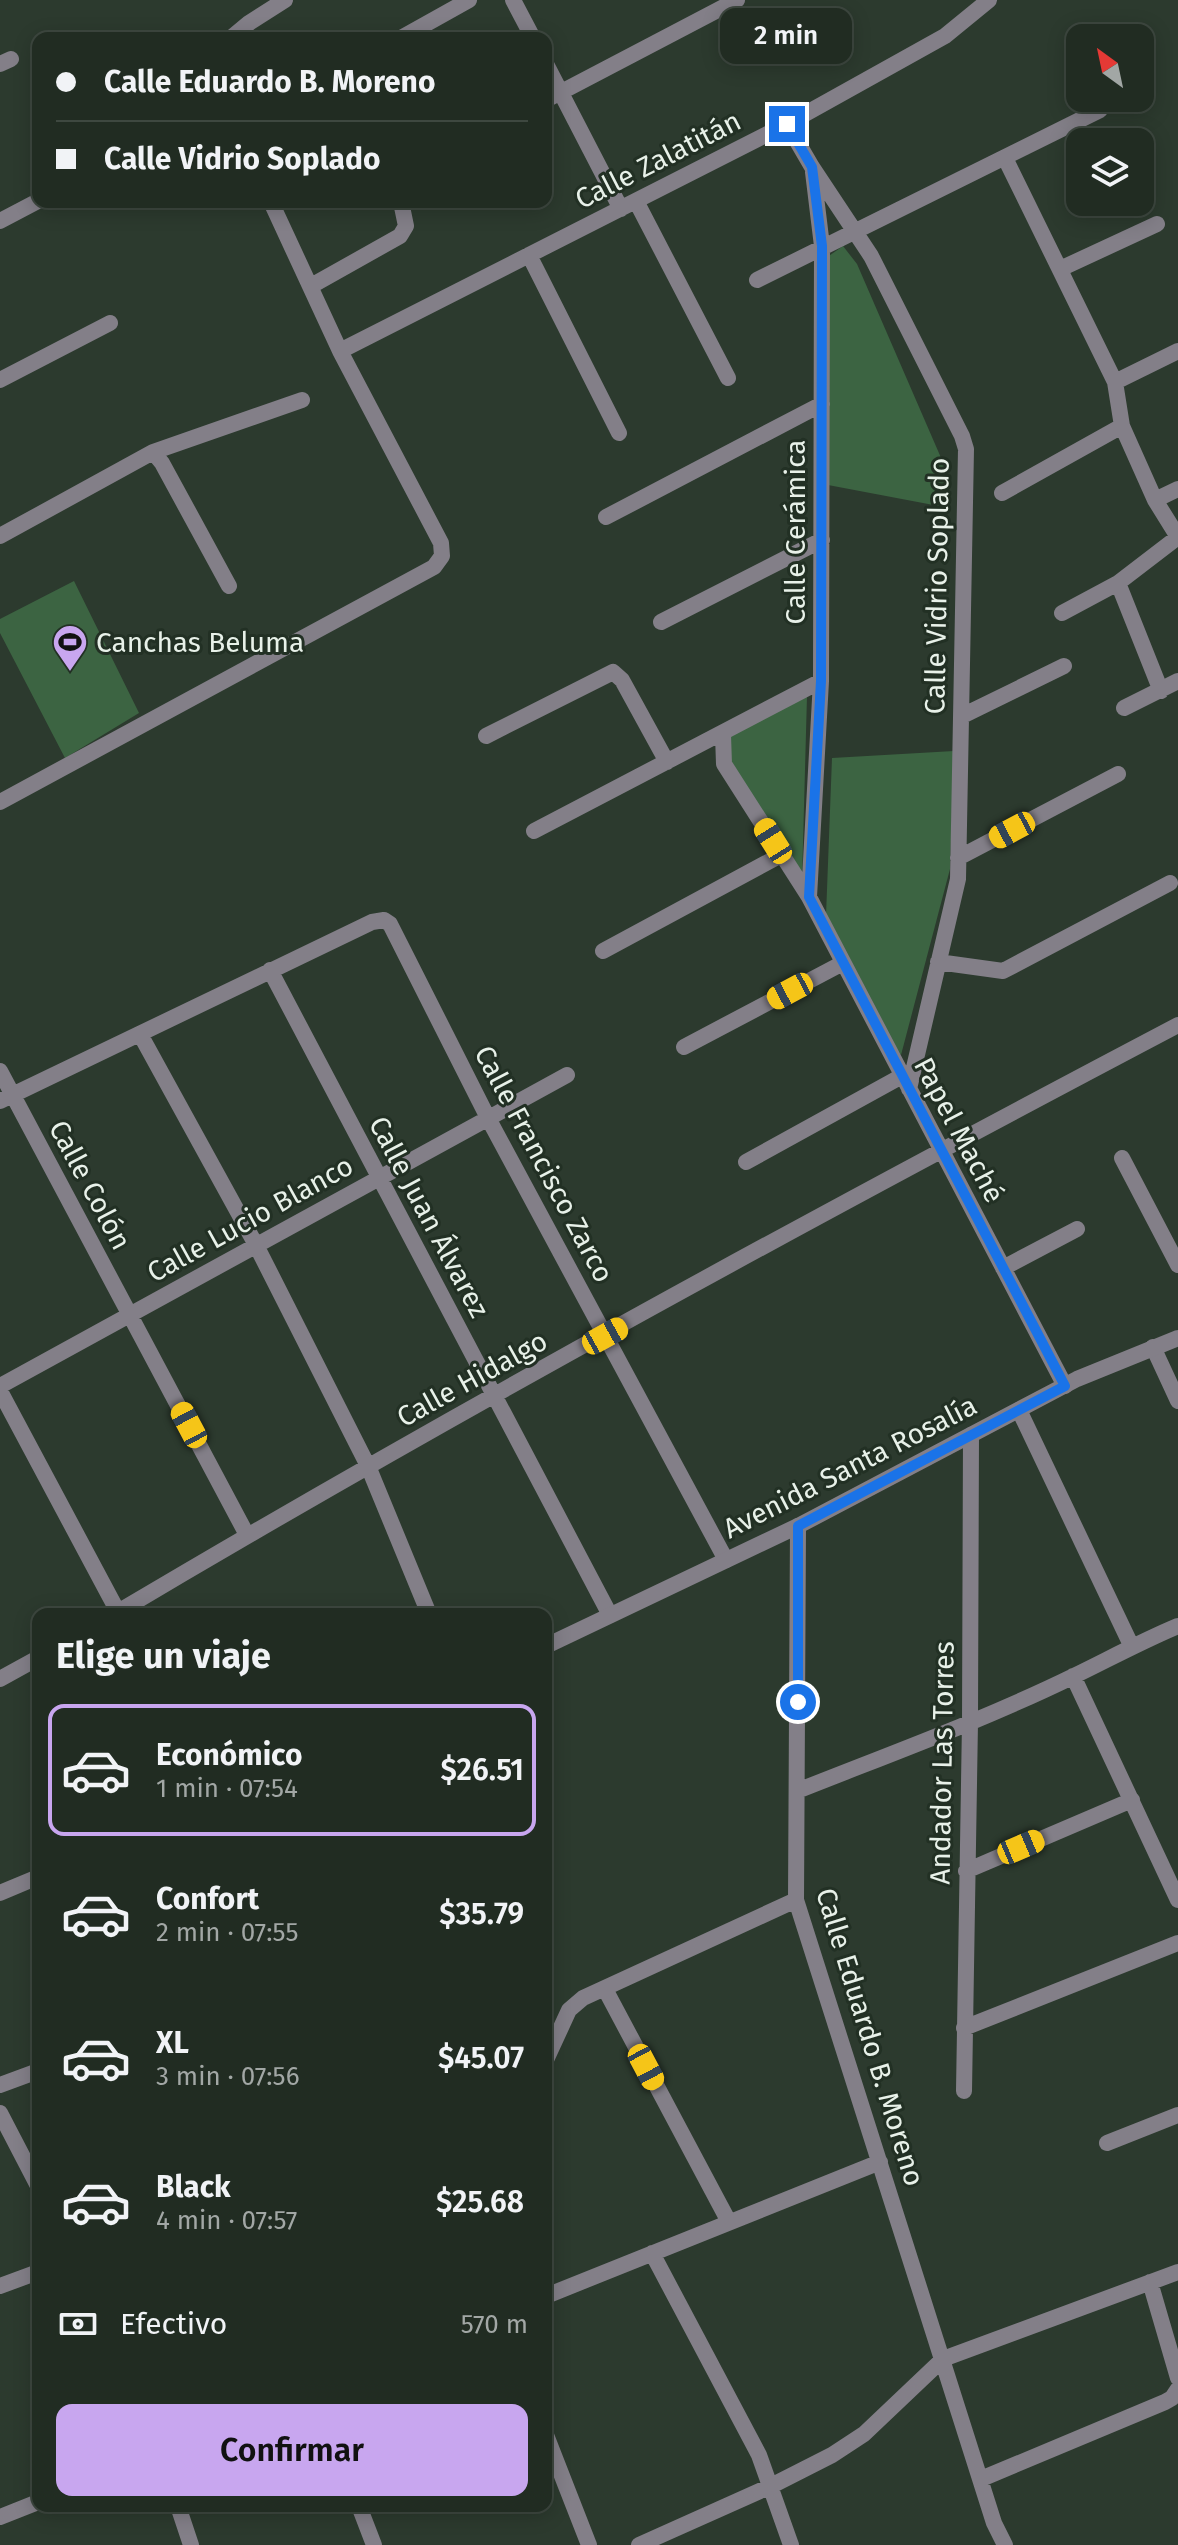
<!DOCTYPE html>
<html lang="es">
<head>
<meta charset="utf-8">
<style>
	body { margin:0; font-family:"Fira Sans",sans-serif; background:#29342a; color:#f1f3f6; height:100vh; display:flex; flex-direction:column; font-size:30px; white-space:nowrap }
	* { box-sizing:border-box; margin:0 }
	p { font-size:26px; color:#a2a7a5 }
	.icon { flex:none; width:44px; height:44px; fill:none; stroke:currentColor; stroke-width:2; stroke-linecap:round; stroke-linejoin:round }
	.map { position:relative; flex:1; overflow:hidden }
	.drawer { position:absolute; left:32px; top:1608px; width:520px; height:904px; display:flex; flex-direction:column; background:#212c22; border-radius:16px; box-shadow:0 4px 20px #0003,0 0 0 2px #3e4840 }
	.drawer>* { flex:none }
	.guide { position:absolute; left:32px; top:32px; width:520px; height:176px; border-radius:16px; box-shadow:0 4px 20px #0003,0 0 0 2px #3e4840; display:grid; align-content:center; height:176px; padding:0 24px; background:#212c22 }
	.needle { width:52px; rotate:327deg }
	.tools { position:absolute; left:1066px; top:24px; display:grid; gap:16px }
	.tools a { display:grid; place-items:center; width:88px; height:88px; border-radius:16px; background:#212c22; box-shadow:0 4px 20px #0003,0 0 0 2px #3e4840; font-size:40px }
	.end { position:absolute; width:36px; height:36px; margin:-18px; border:10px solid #1a73e8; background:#fff; box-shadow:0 0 0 4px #fff }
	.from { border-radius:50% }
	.bubble { position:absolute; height:56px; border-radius:16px; background:#212c22; box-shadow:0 4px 20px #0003,0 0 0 2px #3e4840; font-size:26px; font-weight:600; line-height:56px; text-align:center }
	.car { position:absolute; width:24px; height:48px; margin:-24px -12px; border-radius:10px; box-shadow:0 0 6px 2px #0007; background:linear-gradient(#f5c518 24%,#345 0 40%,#f5c518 0 76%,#345 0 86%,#f5c518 0) }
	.guide b { display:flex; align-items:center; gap:28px; height:76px; font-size:30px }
	.guide b+b { border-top:2px solid #3e4840 }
	.guide i { width:20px; height:20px; background:#f1f3f6 }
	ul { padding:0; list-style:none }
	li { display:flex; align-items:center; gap:24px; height:132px; margin:0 16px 12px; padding:0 8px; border:4px solid transparent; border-radius:16px }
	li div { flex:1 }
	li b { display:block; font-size:30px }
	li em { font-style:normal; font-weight:600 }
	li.on { border-color:#c8a6ef }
	li>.icon { width:72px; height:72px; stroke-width:1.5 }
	h2 { padding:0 24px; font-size:36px; line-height:96px }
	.pay { display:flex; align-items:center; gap:20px; height:88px; padding:0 24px; font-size:30px }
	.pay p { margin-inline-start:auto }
	.cta { display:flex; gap:16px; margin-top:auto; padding:16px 24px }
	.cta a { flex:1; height:92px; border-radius:16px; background:#c8a6ef; color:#111; font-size:32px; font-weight:600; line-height:92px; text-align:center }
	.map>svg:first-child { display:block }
	.green { fill:#3c6442 }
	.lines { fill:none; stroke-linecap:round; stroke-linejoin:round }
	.minor { stroke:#837f88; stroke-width:16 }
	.tertiary { stroke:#837f88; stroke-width:16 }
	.route { stroke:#1a73e8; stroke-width:10 }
	.labels { text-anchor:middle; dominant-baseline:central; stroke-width:6; stroke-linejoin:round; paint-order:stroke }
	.street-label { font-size:28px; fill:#e8f1e9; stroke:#223024 }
	.poi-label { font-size:28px; fill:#e8f1e9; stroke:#223024; text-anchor:start }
</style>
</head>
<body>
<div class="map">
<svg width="1178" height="2545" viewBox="0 0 1178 2545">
	<rect width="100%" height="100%" fill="#2c3a2e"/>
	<path class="green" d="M843,246L857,264L945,467L944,507L828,485L826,258Z
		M74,581L139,713L65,758L0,633V619Z
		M807,696L802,880L726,763L727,735Z
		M954,751L950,869L901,1055L877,1024L826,916L832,758Z"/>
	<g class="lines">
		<path class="minor" d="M513,0L533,38
			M231,38L249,23L285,0
			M401,38L469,0
			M0,64L11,59
			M546,64L621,209
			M546,100L737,0
			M787,124L812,167L871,256L962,436L966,449L958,879L909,1089
			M1005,158L1115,382L1122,426L1155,500L1178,537
			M636,201L728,378
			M0,221L38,201
			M529,255L619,433
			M1060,269L1157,224
			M757,280L1100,110
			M311,286L400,236L406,226L401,202
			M340,351L787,124L945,36L989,0
			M0,380L110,323
			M1115,382L1178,351
			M153,452L162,463L229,586
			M1002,493L1122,426
			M1155,500L1178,489
			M606,517L822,404
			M0,536L153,452L302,400
			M1118,583L1161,691
			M1062,613L1118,583L1178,537
			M661,622L822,540
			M1124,708L1178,681
			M962,716L1064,666
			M723,735L724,764L809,897L1065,1386
			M486,736L613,672L622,680L667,762
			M0,802L434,567L442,556L441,543L340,351L271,202
			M534,831L821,681
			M958,858L1118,774
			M809,897L821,681L822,246L813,172
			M603,951L781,855
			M938,962L1003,971L1170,883
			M270,970L610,1615
			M140,1034L256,1245L368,1466L429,1614
			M684,1047L843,963
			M0,1071L247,1535
			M0,1101L372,922L384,920L390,924L488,1118L726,1560
			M1122,1158L1178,1265
			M746,1162L902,1076
			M1003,1268L1077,1229
			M1153,1347L1178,1401
			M0,1386L567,1075
			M0,1391L118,1612C465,1406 821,1213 1178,1025
			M1019,1410L1131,1645
			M798,1526L796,1900L994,2523L1005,2545
			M1073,1676L1178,1900
			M797,1791C890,1754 984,1720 1074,1676C1109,1659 1142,1641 1178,1626
			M966,1871L1132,1800
			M605,1989L729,2222
			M964,2028L1178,1943
			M546,2060L569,2010L583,1998L796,1900
			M0,2085L38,2071
			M964,2091L970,1722L971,1435
			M0,2113L38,2186
			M1107,2143L1178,2115
			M652,2253L759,2455L791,2545
			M1150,2282L1178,2378
			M0,2286L38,2272
			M546,2296L880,2162
			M546,2435L589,2545
			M981,2479L1165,2402L1172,2398L1178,2389
			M178,2506L191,2545
			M359,2506L374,2545
			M0,2517L38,2502
			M639,2545L771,2486L832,2455L864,2434L943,2359L1178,2272"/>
		<path class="tertiary" d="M115,1614H119
			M546,1646L798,1526L1077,1379L1178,1338
			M0,1679L38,1658
			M0,1893L38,1877"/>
	</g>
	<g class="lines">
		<path class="route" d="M787,124L812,167L822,246L821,681L809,897L1065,1386L798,1526V1702"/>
	</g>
	<defs>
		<g id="stadium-pin" transform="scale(1.8)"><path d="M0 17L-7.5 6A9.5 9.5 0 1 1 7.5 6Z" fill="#c8a6ef" stroke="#223024"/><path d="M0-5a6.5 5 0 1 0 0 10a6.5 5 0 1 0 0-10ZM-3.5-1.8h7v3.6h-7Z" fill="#111"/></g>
	</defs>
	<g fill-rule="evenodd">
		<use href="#stadium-pin" x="70" y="642"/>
	</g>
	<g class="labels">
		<g class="street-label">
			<text transform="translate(658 160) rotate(-27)">Calle Zalatitán</text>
			<text transform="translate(795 532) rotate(-90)">Calle Cerámica</text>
			<text transform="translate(937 586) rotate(-89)">Calle Vidrio Soplado</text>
			<text transform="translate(959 1130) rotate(62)">Papel Maché</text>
			<text transform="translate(544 1164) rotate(62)">Calle Francisco Zarco</text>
			<text transform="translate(90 1185) rotate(62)">Calle Colón</text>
			<text transform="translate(429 1217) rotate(62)">Calle Juan Álvarez</text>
			<text transform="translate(250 1219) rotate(-29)">Calle Lucio Blanco</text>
			<text transform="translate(472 1379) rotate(-29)">Calle Hidalgo</text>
			<text transform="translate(850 1467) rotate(-27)">Avenida Santa Rosalía</text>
			<text transform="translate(942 1763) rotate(-89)">Andador Las Torres</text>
			<text transform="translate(870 2037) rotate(73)">Calle Eduardo B. Moreno</text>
		</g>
		<g class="poi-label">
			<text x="96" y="642">Canchas Beluma</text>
		</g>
	</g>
</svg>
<div class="tools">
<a><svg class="needle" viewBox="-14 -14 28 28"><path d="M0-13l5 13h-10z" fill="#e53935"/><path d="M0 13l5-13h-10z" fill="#a2a7a5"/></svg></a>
<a><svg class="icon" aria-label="layers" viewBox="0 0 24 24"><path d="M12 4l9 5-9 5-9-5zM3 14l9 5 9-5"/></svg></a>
</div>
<i class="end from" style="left:798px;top:1702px"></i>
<i class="end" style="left:787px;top:124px"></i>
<div class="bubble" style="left:720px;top:8px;width:132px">2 min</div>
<i class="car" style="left:1012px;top:830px;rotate:242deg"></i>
<i class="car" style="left:773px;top:841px;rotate:328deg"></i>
<i class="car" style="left:790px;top:991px;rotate:242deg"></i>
<i class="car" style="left:605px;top:1336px;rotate:61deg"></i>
<i class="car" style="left:189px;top:1425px;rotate:332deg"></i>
<i class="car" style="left:1021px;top:1847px;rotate:67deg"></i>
<i class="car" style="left:646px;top:2067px;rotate:152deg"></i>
<div class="guide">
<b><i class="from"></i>Calle Eduardo B. Moreno</b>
<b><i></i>Calle Vidrio Soplado</b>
</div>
<section class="drawer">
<h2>Elige un viaje</h2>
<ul>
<li class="on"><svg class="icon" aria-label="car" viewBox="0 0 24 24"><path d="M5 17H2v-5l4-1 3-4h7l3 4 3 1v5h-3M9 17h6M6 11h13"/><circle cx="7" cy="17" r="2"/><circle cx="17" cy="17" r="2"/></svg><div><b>Económico</b><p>1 min · 07:54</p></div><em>$26.51</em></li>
<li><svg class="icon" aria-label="car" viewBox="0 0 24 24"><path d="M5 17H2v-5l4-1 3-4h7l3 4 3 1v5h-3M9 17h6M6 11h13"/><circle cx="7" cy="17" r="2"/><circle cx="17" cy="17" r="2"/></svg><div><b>Confort</b><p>2 min · 07:55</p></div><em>$35.79</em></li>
<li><svg class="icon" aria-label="car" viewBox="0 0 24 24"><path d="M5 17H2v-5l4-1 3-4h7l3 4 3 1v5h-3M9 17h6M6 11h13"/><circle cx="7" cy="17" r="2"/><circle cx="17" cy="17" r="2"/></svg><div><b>XL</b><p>3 min · 07:56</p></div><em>$45.07</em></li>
<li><svg class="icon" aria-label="car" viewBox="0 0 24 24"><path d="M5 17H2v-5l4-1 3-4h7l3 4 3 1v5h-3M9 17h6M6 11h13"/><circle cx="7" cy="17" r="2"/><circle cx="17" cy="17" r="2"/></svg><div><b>Black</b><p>4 min · 07:57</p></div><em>$25.68</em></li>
</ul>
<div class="pay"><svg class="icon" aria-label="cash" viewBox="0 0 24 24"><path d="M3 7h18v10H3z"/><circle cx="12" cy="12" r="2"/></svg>Efectivo<p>570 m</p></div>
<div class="cta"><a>Confirmar</a></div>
</section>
</div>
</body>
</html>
